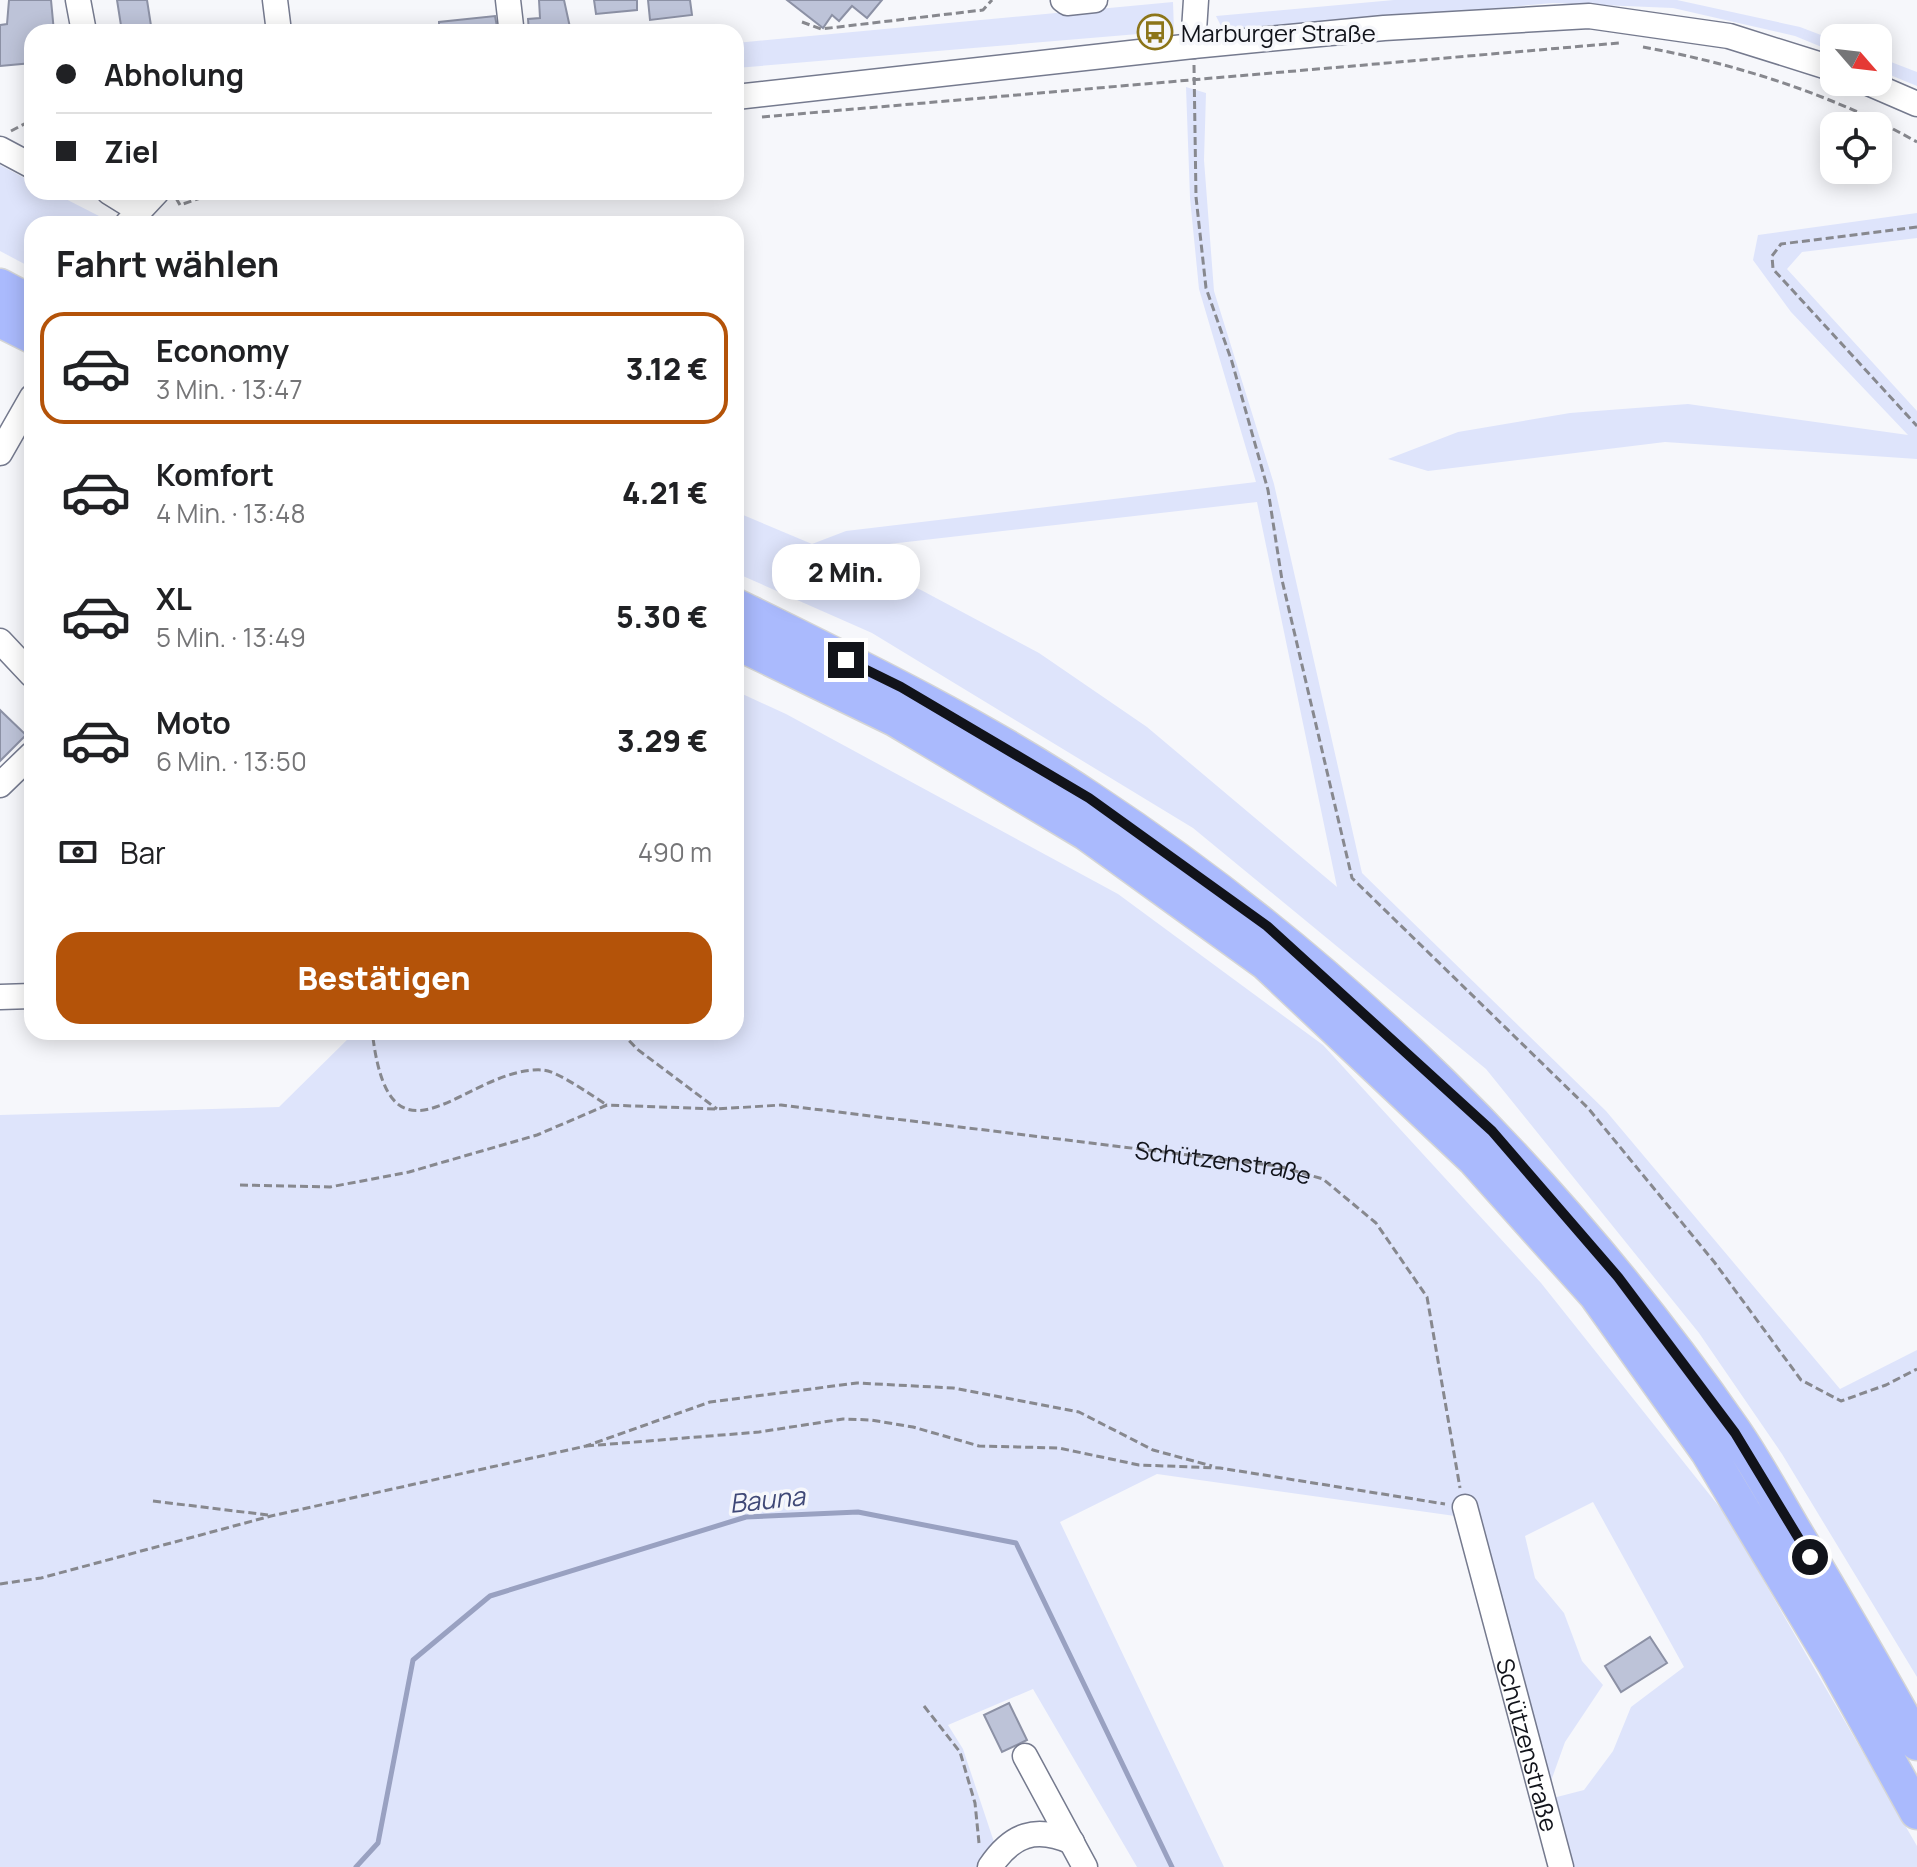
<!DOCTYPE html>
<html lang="de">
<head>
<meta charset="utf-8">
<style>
	body { margin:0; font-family:Manrope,sans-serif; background:#f2f2f2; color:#202124; height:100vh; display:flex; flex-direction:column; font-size:30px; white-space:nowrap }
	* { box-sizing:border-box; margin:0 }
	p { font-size:26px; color:#757577 }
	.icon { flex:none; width:44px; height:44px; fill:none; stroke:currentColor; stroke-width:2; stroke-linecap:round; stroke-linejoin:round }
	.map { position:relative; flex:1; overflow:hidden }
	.sheet { position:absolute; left:24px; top:216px; width:720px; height:824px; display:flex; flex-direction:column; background:#fff; border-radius:24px; box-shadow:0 4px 20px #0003 }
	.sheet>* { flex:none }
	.hud { position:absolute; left:24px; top:24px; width:720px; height:176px; border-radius:24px; box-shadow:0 4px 20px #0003; display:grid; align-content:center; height:176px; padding:0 32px; background:#fff }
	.needle { width:52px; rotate:118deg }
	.buttons { position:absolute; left:1820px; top:24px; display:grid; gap:16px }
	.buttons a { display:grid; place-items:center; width:72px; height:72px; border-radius:16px; background:#fff; box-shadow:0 4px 20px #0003; font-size:40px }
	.end { position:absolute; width:36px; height:36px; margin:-18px; border:10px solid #11131a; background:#fff; box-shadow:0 0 0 4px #fff }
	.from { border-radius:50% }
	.bubble { position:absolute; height:56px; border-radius:24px; background:#fff; box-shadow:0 4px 20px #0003; font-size:26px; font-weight:800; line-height:56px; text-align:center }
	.hud b { display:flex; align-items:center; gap:28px; height:76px; font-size:30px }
	.hud b+b { border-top:2px solid #e0e0e0 }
	.hud i { width:20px; height:20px; background:#202124 }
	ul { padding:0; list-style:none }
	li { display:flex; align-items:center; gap:24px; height:112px; margin:0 16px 12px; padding:0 16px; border:4px solid transparent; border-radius:24px }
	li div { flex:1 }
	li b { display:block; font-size:30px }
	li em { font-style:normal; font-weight:800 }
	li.on { border-color:#b45309 }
	li>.icon { width:72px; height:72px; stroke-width:1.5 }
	h2 { padding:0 32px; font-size:36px; line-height:96px }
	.pay { display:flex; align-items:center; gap:20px; height:88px; padding:0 32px; font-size:30px }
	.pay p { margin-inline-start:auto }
	.primary-button { display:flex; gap:16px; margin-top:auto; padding:16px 32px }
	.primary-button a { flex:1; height:92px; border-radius:24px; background:#b45309; color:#fff; font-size:32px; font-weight:800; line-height:92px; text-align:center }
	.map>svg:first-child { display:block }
	.green { fill:#dee4fb; fill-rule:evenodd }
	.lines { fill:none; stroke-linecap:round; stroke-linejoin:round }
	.stream { stroke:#99a1c1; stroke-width:5 }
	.building { fill:#bdc3d8; stroke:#8c91a5; stroke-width:2 }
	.minor-casing { stroke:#757a8e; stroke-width:27 }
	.highway-casing { stroke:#d4d5d6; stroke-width:37 }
	.path { stroke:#87888e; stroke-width:3; stroke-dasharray:8 4; stroke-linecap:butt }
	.minor { stroke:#fff; stroke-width:24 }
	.highway { stroke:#aabafd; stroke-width:34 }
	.route { stroke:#11131a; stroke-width:10 }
	.labels { text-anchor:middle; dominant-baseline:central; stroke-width:7; stroke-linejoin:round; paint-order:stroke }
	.poi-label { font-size:24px; fill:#11131a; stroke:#f6f7fb; text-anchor:start }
	.street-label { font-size:24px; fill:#11131a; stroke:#f6f7fb }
	.water-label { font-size:26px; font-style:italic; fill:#404977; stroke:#f6f7fb }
</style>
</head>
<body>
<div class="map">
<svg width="1917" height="1867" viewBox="0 0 1917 1867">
	<rect width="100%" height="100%" fill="#f6f7fb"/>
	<path class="green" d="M1394,0H1677L1800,27L1834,40V52L1795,36L1673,8L1553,3L1224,32L1216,16Z
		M1173,2L1174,31L736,68V43Z
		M1878,57L1917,72V86L1878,70Z
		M1186,87L1206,93L1204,160L1214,291L1274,484L1362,873L1606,1111L1840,1389L1917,1350V1677L1782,1454L1699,1333L1486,1069L1193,828L872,633L736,573V512L812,544L846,531L1256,482L1199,289L1190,198ZM1257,502L1337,887L1147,727L1039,653L921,590L846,558L863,547Z
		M0,165L32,182V192H52L99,216L95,224H32V268L0,251Z
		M1917,213V238L1802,252L1787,269L1917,411V459L1665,442L1428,471L1388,459L1458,432L1570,413L1688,404L1908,435L1791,312L1753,260L1758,235Z
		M736,691L786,714L1118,894L1323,1045L1541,1283L1725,1514L1917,1846V1867H1569L1553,1798L1584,1790L1613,1751L1631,1707L1684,1667L1593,1502L1525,1536L1535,1578L1564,1613L1582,1661L1603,1685L1565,1742L1551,1781L1475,1500L1455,1516L1157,1474L1060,1522L1224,1867H1137L1033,1689L948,1725L963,1749L996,1848L986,1867H0V1115L279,1107L355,1032H736Z"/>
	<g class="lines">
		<path class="stream" d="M356,1867L378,1843L413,1660L490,1596L746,1517L858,1512L1016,1543L1172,1867"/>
	</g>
	<path class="building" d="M9,0H51L54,32H32V63L0,66V25L7,24Z
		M117,0H147L152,32H122Z
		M539,0H564L571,32H529L528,19L540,18Z
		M594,0H637V10L596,14Z
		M648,0H690L692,15L650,20Z
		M787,0H882L867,18L852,6L839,21L832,15L823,28Z
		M495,16L498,32H439V22Z
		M0,710L26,735L0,761Z
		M1650,1637L1667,1663L1621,1692L1605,1666Z
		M1009,1703L1027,1740L1002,1752L984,1715Z"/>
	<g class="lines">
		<g class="minor-casing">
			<g id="minor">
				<path d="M78,0L84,32"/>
				<path d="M275,0L279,32"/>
				<path d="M508,0L511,26"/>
				<path d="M1063,0L1067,3L1095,0"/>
				<path d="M1193,46L1196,0"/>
				<path d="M1866,82L1917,104"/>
				<path d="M736,97L1193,46L1384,28L1589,16L1729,36L1834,69"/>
				<path d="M0,149L32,166"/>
				<path d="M109,192L138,210"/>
				<path d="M127,224L157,192"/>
				<path d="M0,453L32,397"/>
				<path d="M0,641L32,675"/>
				<path d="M0,785L32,754"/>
				<path d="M0,997L32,996"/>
				<path id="s2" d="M1465,1507L1561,1867"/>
				<path d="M1025,1756L1085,1867"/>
				<path d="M990,1867C1012,1834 1036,1826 1072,1842"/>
			</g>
		</g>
		<g class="highway-casing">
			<path id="highway" d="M0,286L32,303
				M0,320L32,336
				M736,606C856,665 978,724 1090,799C1342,965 1562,1183 1734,1431C1756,1463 1775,1498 1795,1532C1837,1602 1878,1671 1917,1743
				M736,642L895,719L1086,833L1266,963L1474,1159L1596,1295L1708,1452L1835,1664L1917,1812"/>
		</g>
		<g class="path">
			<path d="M802,22L821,29L983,10L992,0"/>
			<path d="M1643,47C1737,64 1834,95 1917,142"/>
			<path d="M1194,65L1196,197L1206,288L1232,362L1268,490L1282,580L1352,878L1588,1108L1715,1263L1801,1380L1841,1401L1886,1385L1917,1369"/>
			<path d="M762,117L1619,43"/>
			<path d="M11,131L32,120"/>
			<path d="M176,198L180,205L218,192"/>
			<path d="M1917,227L1781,244L1772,256L1773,269L1917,426"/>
			<path d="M621,1032L637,1049L717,1109"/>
			<path d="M373,1038C392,1183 469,1065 543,1070C558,1071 592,1096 607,1105"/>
			<path id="s1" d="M240,1185L330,1187L409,1172L537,1135L607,1105L717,1109L781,1105L1278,1166L1323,1179L1376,1223L1427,1297L1460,1488"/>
			<path d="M586,1446L759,1432L843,1419L871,1420L913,1427L979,1446L1059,1448L1139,1465L1220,1468L1445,1504"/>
			<path d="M153,1501L268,1515"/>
			<path d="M0,1584L41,1578L271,1516L586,1446L710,1402L857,1383L953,1388L1079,1412L1153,1450L1212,1466"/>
			<path d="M924,1706L960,1752L975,1803L979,1843"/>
		</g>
		<use href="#minor" class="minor"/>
		<use href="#highway" class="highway"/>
	</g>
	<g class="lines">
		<path class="route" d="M846,660L901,687L1089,798L1267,926L1492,1131L1618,1277L1735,1433L1810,1557"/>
	</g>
	<defs>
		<g id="bus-ring" transform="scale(1.8)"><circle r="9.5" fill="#f6f7fb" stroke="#8c7519" stroke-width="1.5"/><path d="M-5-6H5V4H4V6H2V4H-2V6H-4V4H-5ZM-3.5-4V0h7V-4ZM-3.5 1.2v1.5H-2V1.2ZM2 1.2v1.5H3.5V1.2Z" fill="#8c7519"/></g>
	</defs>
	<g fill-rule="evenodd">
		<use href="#bus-ring" x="1155" y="32"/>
	</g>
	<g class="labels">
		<g class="poi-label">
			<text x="1181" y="32">Marburger Straße</text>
		</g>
		<g class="street-label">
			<text stroke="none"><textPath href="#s1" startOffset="1000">Schützenstraße</textPath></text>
			<text stroke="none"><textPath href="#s2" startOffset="246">Schützenstraße</textPath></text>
		</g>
		<g class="water-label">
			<text transform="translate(767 1499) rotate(-6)">Bauna</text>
		</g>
	</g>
</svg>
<div class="buttons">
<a><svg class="needle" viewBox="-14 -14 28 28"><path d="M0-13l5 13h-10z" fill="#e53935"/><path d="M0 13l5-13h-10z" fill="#757577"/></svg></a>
<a><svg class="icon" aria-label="locate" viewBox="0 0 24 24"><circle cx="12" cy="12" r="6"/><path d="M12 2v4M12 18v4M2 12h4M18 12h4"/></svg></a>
</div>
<i class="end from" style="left:1810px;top:1557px"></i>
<i class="end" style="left:846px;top:660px"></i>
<div class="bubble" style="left:772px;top:544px;width:148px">2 Min.</div>
<div class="hud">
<b><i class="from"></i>Abholung</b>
<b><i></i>Ziel</b>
</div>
<section class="sheet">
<h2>Fahrt wählen</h2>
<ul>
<li class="on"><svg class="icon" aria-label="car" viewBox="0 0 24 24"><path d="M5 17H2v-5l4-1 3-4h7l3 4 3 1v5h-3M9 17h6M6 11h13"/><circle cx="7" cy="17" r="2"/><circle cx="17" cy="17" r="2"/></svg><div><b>Economy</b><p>3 Min. · 13:47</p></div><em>3.12 €</em></li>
<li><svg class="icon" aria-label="car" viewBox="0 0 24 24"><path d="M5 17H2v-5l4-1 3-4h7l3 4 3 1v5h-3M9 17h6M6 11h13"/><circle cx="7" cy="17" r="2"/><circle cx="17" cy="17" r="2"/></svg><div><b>Komfort</b><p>4 Min. · 13:48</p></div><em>4.21 €</em></li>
<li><svg class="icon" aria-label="car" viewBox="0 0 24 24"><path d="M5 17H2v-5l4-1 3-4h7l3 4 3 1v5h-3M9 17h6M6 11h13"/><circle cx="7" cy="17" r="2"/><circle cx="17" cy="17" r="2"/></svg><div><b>XL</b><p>5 Min. · 13:49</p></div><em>5.30 €</em></li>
<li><svg class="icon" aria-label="car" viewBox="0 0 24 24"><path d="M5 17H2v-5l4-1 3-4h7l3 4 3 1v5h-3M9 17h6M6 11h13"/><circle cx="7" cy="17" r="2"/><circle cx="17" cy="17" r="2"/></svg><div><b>Moto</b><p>6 Min. · 13:50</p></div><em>3.29 €</em></li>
</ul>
<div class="pay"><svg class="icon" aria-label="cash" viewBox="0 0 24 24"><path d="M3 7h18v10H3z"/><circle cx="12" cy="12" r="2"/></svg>Bar<p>490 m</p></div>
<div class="primary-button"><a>Bestätigen</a></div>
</section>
</div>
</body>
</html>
